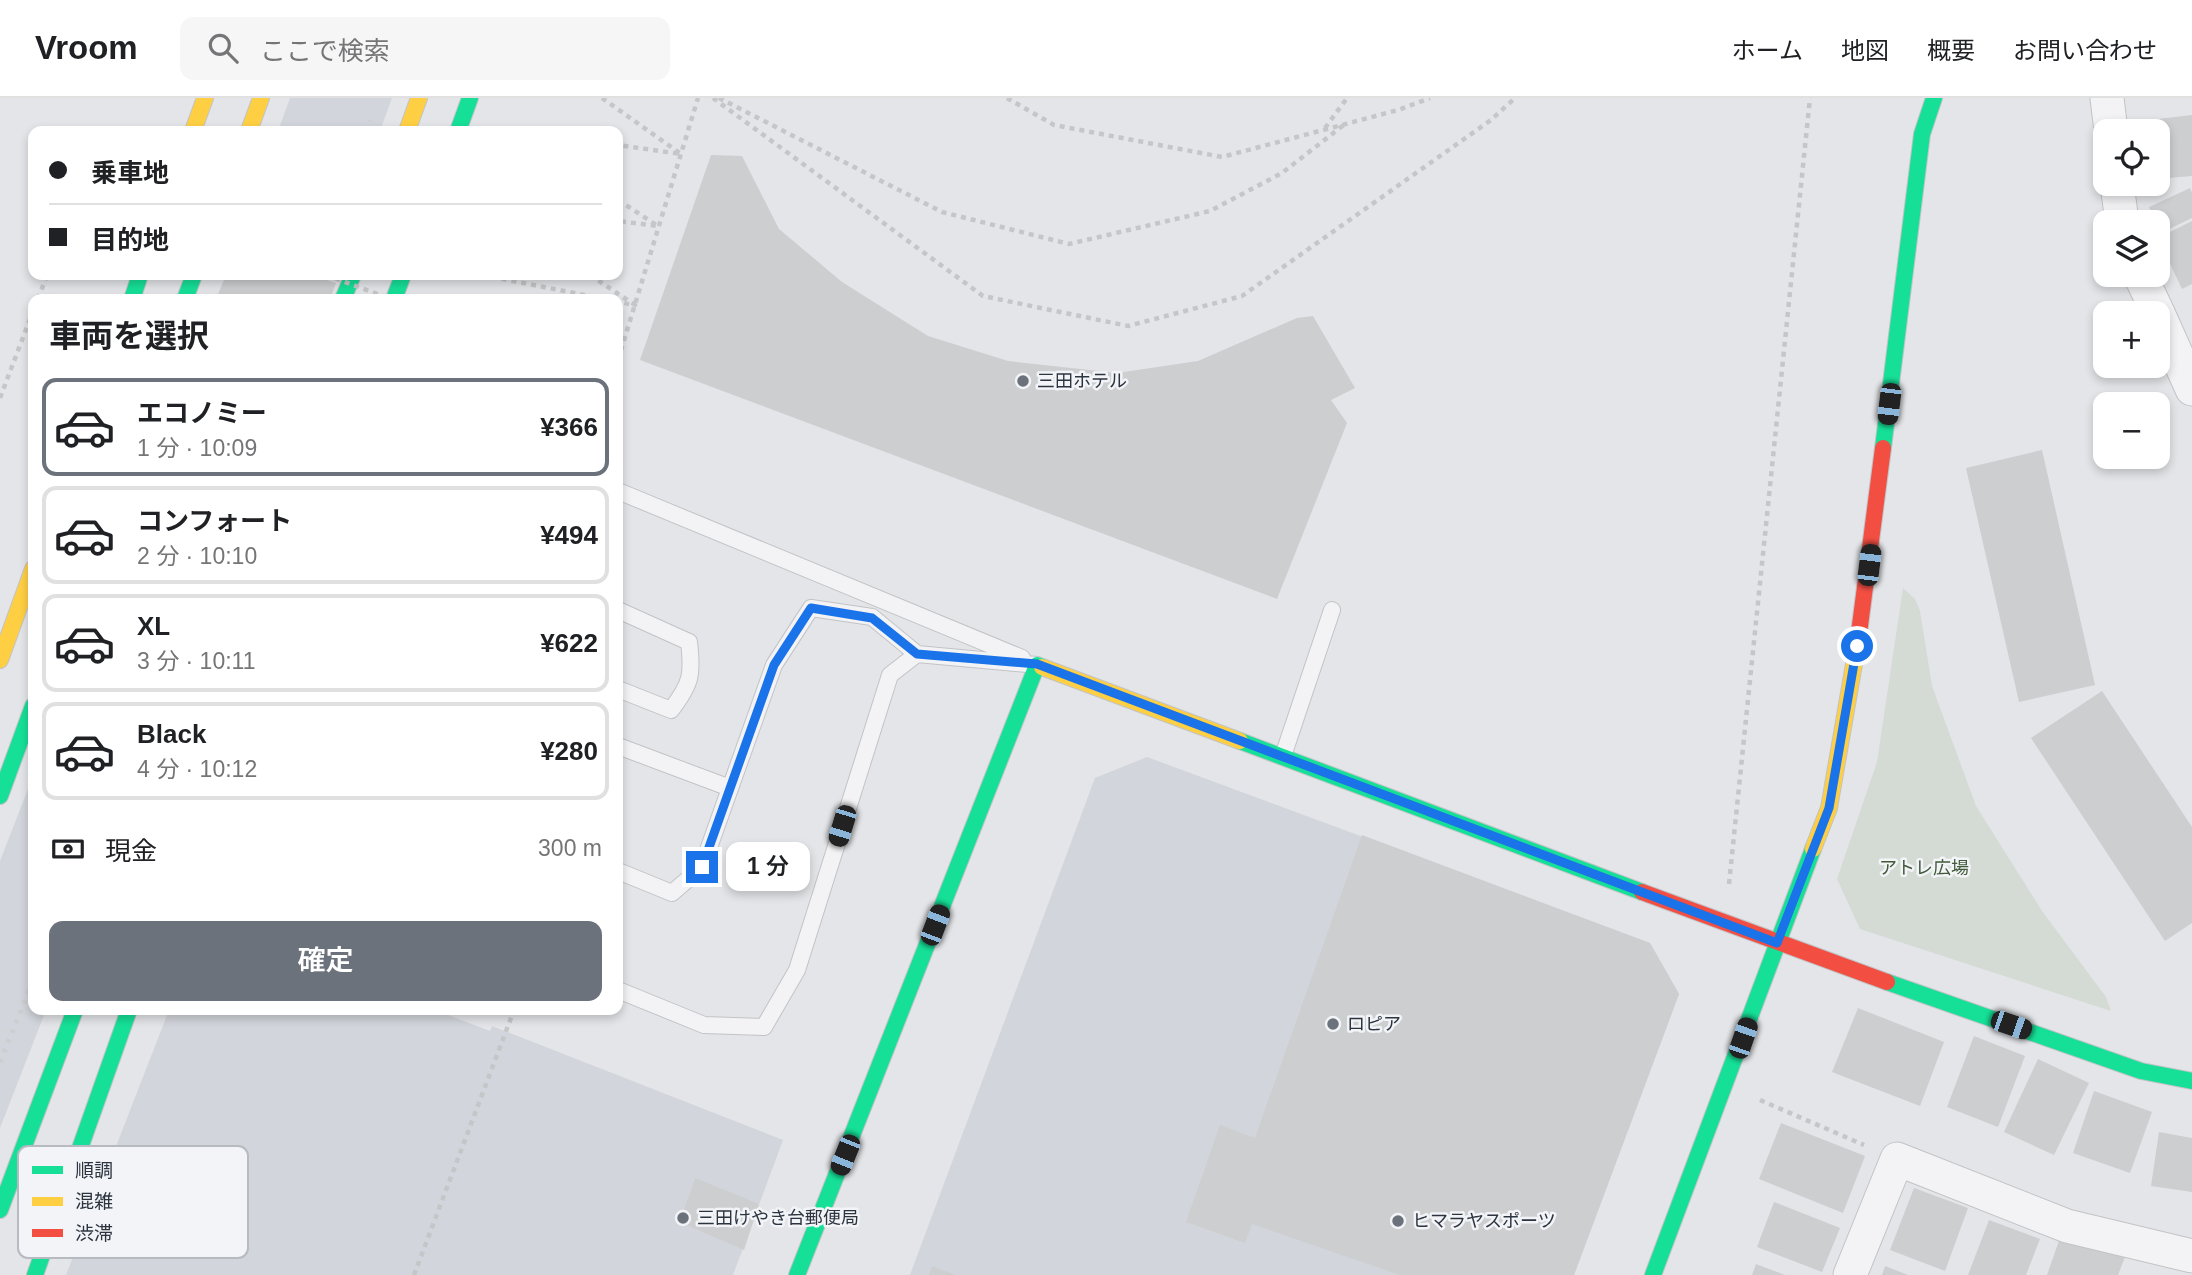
<!DOCTYPE html>
<html lang="ja">
<head>
<meta charset="utf-8">
<style>
	body { margin:0; font-family:Helvetica,"Noto Sans JP",sans-serif; background:#f6f6f6; color:#202124; height:100vh; display:flex; flex-direction:column; font-size:26px; white-space:nowrap }
	* { box-sizing:border-box; margin:0 }
	p { font-size:23px; color:#757577 }
	.icon { flex:none; width:38px; height:38px; fill:none; stroke:currentColor; stroke-width:2; stroke-linecap:round; stroke-linejoin:round }
	.map { position:relative; flex:1; overflow:hidden }
	.side { position:absolute; left:28px; top:196px; width:595px; height:721px; display:flex; flex-direction:column; background:#fff; border-radius:14px; box-shadow:0 4px 10px #0003 }
	.side>* { flex:none }
	.top-card { position:absolute; left:28px; top:28px; width:595px; height:154px; border-radius:14px; box-shadow:0 4px 10px #0003; display:grid; align-content:center; height:154px; padding:0 21px; background:#fff }
	.tools { position:absolute; left:2093px; top:21px; display:grid; gap:14px }
	.tools a { display:grid; place-items:center; width:77px; height:77px; border-radius:14px; background:#fff; box-shadow:0 4px 10px #0003; font-size:35px }
	.end { position:absolute; width:32px; height:32px; margin:-16px; border:9px solid #1a73e8; background:#fff; box-shadow:0 0 0 4px #fff }
	.from { border-radius:50% }
	.bubble { position:absolute; height:49px; border-radius:14px; background:#fff; box-shadow:0 4px 10px #0003; font-size:23px; font-weight:600; line-height:49px; text-align:center }
	.car { position:absolute; width:21px; height:42px; margin:-21px -10px; border-radius:9px; box-shadow:0 0 5px 2px #0007; background:linear-gradient(#222 24%,#8ab4d8 0 40%,#222 0 76%,#8ab4d8 0 86%,#222 0) }
	.top-card b { display:flex; align-items:center; gap:24px; height:66px; font-size:26px }
	.top-card b+b { border-top:2px solid #e0e0e0 }
	.top-card i { width:18px; height:18px; background:#202124 }
	ul { padding:0; list-style:none }
	li { display:flex; align-items:center; gap:21px; height:98px; margin:0 14px 10px; padding:0 7px; border:4px solid #e0e0e0; border-radius:14px }
	li div { flex:1 }
	li b { display:block; font-size:26px }
	li em { font-style:normal; font-weight:600 }
	li.current { border-color:#6c727b }
	li>.icon { width:63px; height:63px; stroke-width:1.5 }
	h2 { padding:0 21px; font-size:32px; line-height:84px }
	.pay { display:flex; align-items:center; gap:18px; height:77px; padding:0 21px; font-size:26px }
	.pay p { margin-inline-start:auto }
	.button { display:flex; gap:14px; margin-top:auto; padding:14px 21px }
	.button a { flex:1; height:80px; border-radius:14px; background:#6c727b; color:#fff; font-size:28px; font-weight:600; line-height:80px; text-align:center }
	header { display:flex; align-items:center; gap:42px; box-sizing:border-box; height:98px; padding:0 35px; background:#fff; border-bottom:2px solid #e0e0e0 }
	header strong { font-size:33px }
	nav { display:flex; gap:38px; margin-inline-start:auto; font-size:24px }
	.search { width:490px; height:63px; background:#f6f6f6; display:flex; align-items:center; gap:18px; box-sizing:border-box; padding:0 24px; border-radius:14px; color:#757577; font-size:26px }
	.map>svg:first-child { display:block }
	.built { fill:#d2d5db }
	.green { fill:#d4dbd4 }
	.building { fill:#ccced0 }
	.lines { fill:none; stroke-linecap:round; stroke-linejoin:round }
	.lane-casing { stroke:#c2c3c6; stroke-width:18 }
	.street-casing { stroke:#c2c3c6; stroke-width:35 }
	.fast-casing { stroke:#c2c3c6; stroke-width:18 }
	.slow-casing { stroke:#c2c3c6; stroke-width:18 }
	.jam-casing { stroke:#c2c3c6; stroke-width:18 }
	.path { stroke:#c4c6c8; stroke-width:4.5; stroke-dasharray:5 5; stroke-linecap:butt }
	.lane { stroke:#f3f3f5; stroke-width:16 }
	.street { stroke:#f3f3f5; stroke-width:33 }
	.fast { stroke:#16e098; stroke-width:16 }
	.slow { stroke:#ffcf43; stroke-width:16 }
	.jam { stroke:#f24e42; stroke-width:16 }
	.rail { stroke:#ccced0; stroke-width:5; stroke-dasharray:3.5 7; stroke-linecap:butt }
	.path-bridge { stroke:#c4c6c8; stroke-width:4.5; stroke-dasharray:5 5; stroke-linecap:butt }
	.route { stroke:#1a73e8; stroke-width:9 }
	.poi-dot { fill:#6c727b; stroke:#f2f4f7; stroke-width:2.5 }
	.labels { text-anchor:middle; dominant-baseline:central; stroke-width:5; stroke-linejoin:round; paint-order:stroke }
	.poi-label { font-size:18px; fill:#2c3440; stroke:#f2f4f7; text-anchor:start }
	.park-label { font-size:18px; fill:#425a3a; stroke:#f2f4f7 }
	.key { fill:#f2f4f7; stroke:#b7bac0; stroke-width:2 }
	.key-label { font-size:19px; fill:#2c3440 }
</style>
</head>
<body>
<header>
<strong>Vroom</strong>
<div class="search"><svg class="icon" aria-label="search" viewBox="0 0 24 24"><circle cx="10" cy="10" r="6"/><path d="M15 15l6 6"/></svg>ここで検索</div>
<nav><a>ホーム</a><a>地図</a><a>概要</a><a>お問い合わせ</a></nav>
</header>
<div class="map">
<svg width="2192" height="1177" viewBox="0 0 2192 1177">
	<rect width="100%" height="100%" fill="#e3e5e8"/>
	<path class="built" d="M290,0H392L380,33H278Z
		M1147,659L1650,845L1679,896L1574,1177H910L1095,680Z
		M33,678V912H46L0,1030V763Z
		M169,912H435L490,933L492,928L783,1042L733,1177H66Z"/>
	<path class="green" d="M1903,490L1915,501L1920,513L1932,588L1976,708L2042,813L2106,899L2111,913L1860,831L1837,781L1877,664Z"/>
	<path class="building" d="M2192,17V78L2158,81V33H2151L2150,22Z
		M711,57L742,58L779,131L842,184L928,238L1008,263L1117,275L1198,263L1297,220L1313,218L1355,290L1331,302L1347,325L1277,501L640,262Z
		M2190,90L2192,95V120L2161,135L2149,109Z
		M2192,123V186L2182,191L2158,140Z
		M226,177H312L336,185L330,201H216Z
		M2042,352L2095,587L2019,604L1966,370Z
		M2102,593L2192,729V825L2165,843L2031,640Z
		M1362,737L1650,845L1679,896L1574,1177H1400L1252,1126L1245,1145L1186,1124L1220,1027L1255,1040Z
		M1858,910L1944,944L1920,1008L1832,974Z
		M1974,938L2025,958L1998,1029L1947,1009Z
		M2038,961L2089,985L2054,1057L2004,1034Z
		M2094,993L2152,1014L2130,1075L2073,1055Z
		M1781,1025L1865,1058L1843,1115L1759,1081Z
		M2159,1034L2192,1040V1094L2151,1088Z
		M695,1080L759,1106L744,1152L680,1124Z
		M1914,1090L1968,1110L1945,1173L1890,1152Z
		M1774,1104L1840,1130L1822,1174L1757,1149Z
		M1989,1122L2040,1141L2026,1177H1968Z
		M2061,1137L2125,1159L2118,1177H2047Z
		M1756,1166L1785,1177H1752Z
		M932,1168L955,1177H929Z
		M1885,1168L1908,1177H1882Z"/>
	<g class="lines">
		<g class="lane-casing">
			<path id="lane" d="M618,393L1022,560
				M618,512L689,544C693,577 691,586 671,612L618,591
				M618,648L730,690
				M1283,658L1332,512
				M618,773L672,795L702,769L774,567L811,510L872,519L917,556
				M618,892L704,927L764,929L797,872L890,577L917,556L1037,567"/>
		</g>
		<g class="street-casing">
			<path id="street" d="M2107,0L2111,33
				M2117,86L2122,124
				M2140,177L2158,215
				M2158,215L2192,291
				M1850,1177L1897,1061L2067,1128L2192,1158"/>
		</g>
		<g class="fast-casing">
			<path id="fast" d="M458,33L470,0
				M132,201L140,177
				M185,201L194,177
				M343,201L353,177
				M394,201L403,177
				M1883,350L1922,36L1934,0
				M1240,643L1642,794
				M0,698L33,608
				M1887,884L2141,973L2192,983
				M0,1112L75,912
				M35,1177L129,912
				M797,1177L1037,567L1042,569
				M1653,1177L1813,751"/>
		</g>
		<g class="slow-casing">
			<path id="slow" d="M193,33L205,0
				M249,33L261,0
				M407,33L419,0
				M0,562L33,471
				M1042,569L1240,643
				M1813,751L1829,710L1858,543"/>
		</g>
		<g class="jam-casing">
			<path id="jam" d="M1858,543L1883,350
				M1642,794L1887,884"/>
		</g>
		<path class="path" d="M602,0L681,56L618,47
			M713,0L983,198L1128,228L1242,198L1491,22L1515,0
			M719,0L942,114L1069,146L1210,113L1282,75L1345,26
			M1007,0L1054,27L1222,59L1398,12L1430,0
			M1325,30L1347,0
			M512,33L510,32L522,33
			M618,102L658,128L618,123
			M482,177L605,201
			M590,177L635,207L618,204
			M38,201L47,177
			M618,262L698,0
			M0,300L33,213
			M1729,786L1810,0
			M1760,1002L1864,1047
			M414,1177L514,912"/>
		<use href="#lane" class="lane"/>
		<use href="#street" class="street"/>
		<use href="#fast" class="fast"/>
		<use href="#slow" class="slow"/>
		<use href="#jam" class="jam"/>
		<path class="rail" d="M366,33L370,22
			M301,201L311,177
			M0,964L33,883"/>
		<path class="path-bridge" d="M326,177L391,201"/>
	</g>
	<g class="lines">
		<path class="route" d="M702,769L774,567L811,510L872,520L917,556L1037,566L1777,845L1829,710L1857,548"/>
	</g>
	<g class="poi-dot">
		<circle cx="1023" cy="283" r="7"/>
		<circle cx="1333" cy="926" r="7"/>
		<circle cx="683" cy="1120" r="7"/>
		<circle cx="1398" cy="1123" r="7"/>
	</g>
	<g class="labels">
		<g class="poi-label">
			<text x="1037" y="283">三田ホテル</text>
			<text x="1347" y="926">ロピア</text>
			<text x="697" y="1120">三田けやき台郵便局</text>
			<text x="1412" y="1123">ヒマラヤスポーツ</text>
		</g>
		<g class="park-label">
			<text x="1924" y="770">アトレ広場</text>
		</g>
	</g>
	<rect x="18" y="1048" width="230" height="112" rx="10" class="key"/>
	<rect x="32" y="1068" width="31" height="8" fill="#16e098"/>
	<rect x="32" y="1099" width="31" height="9" fill="#ffcf43"/>
	<rect x="32" y="1131" width="31" height="8" fill="#f24e42"/>
	<g class="key-label">
		<text x="75" y="1079">順調</text>
		<text x="75" y="1110">混雑</text>
		<text x="75" y="1142">渋滞</text>
	</g>
</svg>
<div class="tools">
<a><svg class="icon" aria-label="locate" viewBox="0 0 24 24"><circle cx="12" cy="12" r="6"/><path d="M12 2v4M12 18v4M2 12h4M18 12h4"/></svg></a>
<a><svg class="icon" aria-label="layers" viewBox="0 0 24 24"><path d="M12 4l9 5-9 5-9-5zM3 14l9 5 9-5"/></svg></a>
<a>+</a>
<a>−</a>
</div>
<i class="end from" style="left:1857px;top:548px"></i>
<i class="end" style="left:702px;top:769px"></i>
<div class="bubble" style="left:726px;top:744px;width:84px">1 分</div>
<i class="car" style="left:1889px;top:306px;rotate:187deg"></i>
<i class="car" style="left:1869px;top:467px;rotate:7deg"></i>
<i class="car" style="left:842px;top:728px;rotate:197deg"></i>
<i class="car" style="left:935px;top:827px;rotate:21deg"></i>
<i class="car" style="left:2011px;top:927px;rotate:109deg"></i>
<i class="car" style="left:1743px;top:940px;rotate:19deg"></i>
<i class="car" style="left:845px;top:1057px;rotate:202deg"></i>
<div class="top-card">
<b><i class="from"></i>乗車地</b>
<b><i></i>目的地</b>
</div>
<section class="side">
<h2>車両を選択</h2>
<ul>
<li class="current"><svg class="icon" aria-label="car" viewBox="0 0 24 24"><path d="M5 17H2v-5l4-1 3-4h7l3 4 3 1v5h-3M9 17h6M6 11h13"/><circle cx="7" cy="17" r="2"/><circle cx="17" cy="17" r="2"/></svg><div><b>エコノミー</b><p>1 分 · 10:09</p></div><em>¥366</em></li>
<li><svg class="icon" aria-label="car" viewBox="0 0 24 24"><path d="M5 17H2v-5l4-1 3-4h7l3 4 3 1v5h-3M9 17h6M6 11h13"/><circle cx="7" cy="17" r="2"/><circle cx="17" cy="17" r="2"/></svg><div><b>コンフォート</b><p>2 分 · 10:10</p></div><em>¥494</em></li>
<li><svg class="icon" aria-label="car" viewBox="0 0 24 24"><path d="M5 17H2v-5l4-1 3-4h7l3 4 3 1v5h-3M9 17h6M6 11h13"/><circle cx="7" cy="17" r="2"/><circle cx="17" cy="17" r="2"/></svg><div><b>XL</b><p>3 分 · 10:11</p></div><em>¥622</em></li>
<li><svg class="icon" aria-label="car" viewBox="0 0 24 24"><path d="M5 17H2v-5l4-1 3-4h7l3 4 3 1v5h-3M9 17h6M6 11h13"/><circle cx="7" cy="17" r="2"/><circle cx="17" cy="17" r="2"/></svg><div><b>Black</b><p>4 分 · 10:12</p></div><em>¥280</em></li>
</ul>
<div class="pay"><svg class="icon" aria-label="cash" viewBox="0 0 24 24"><path d="M3 7h18v10H3z"/><circle cx="12" cy="12" r="2"/></svg>現金<p>300 m</p></div>
<div class="button"><a>確定</a></div>
</section>
</div>
</body>
</html>
